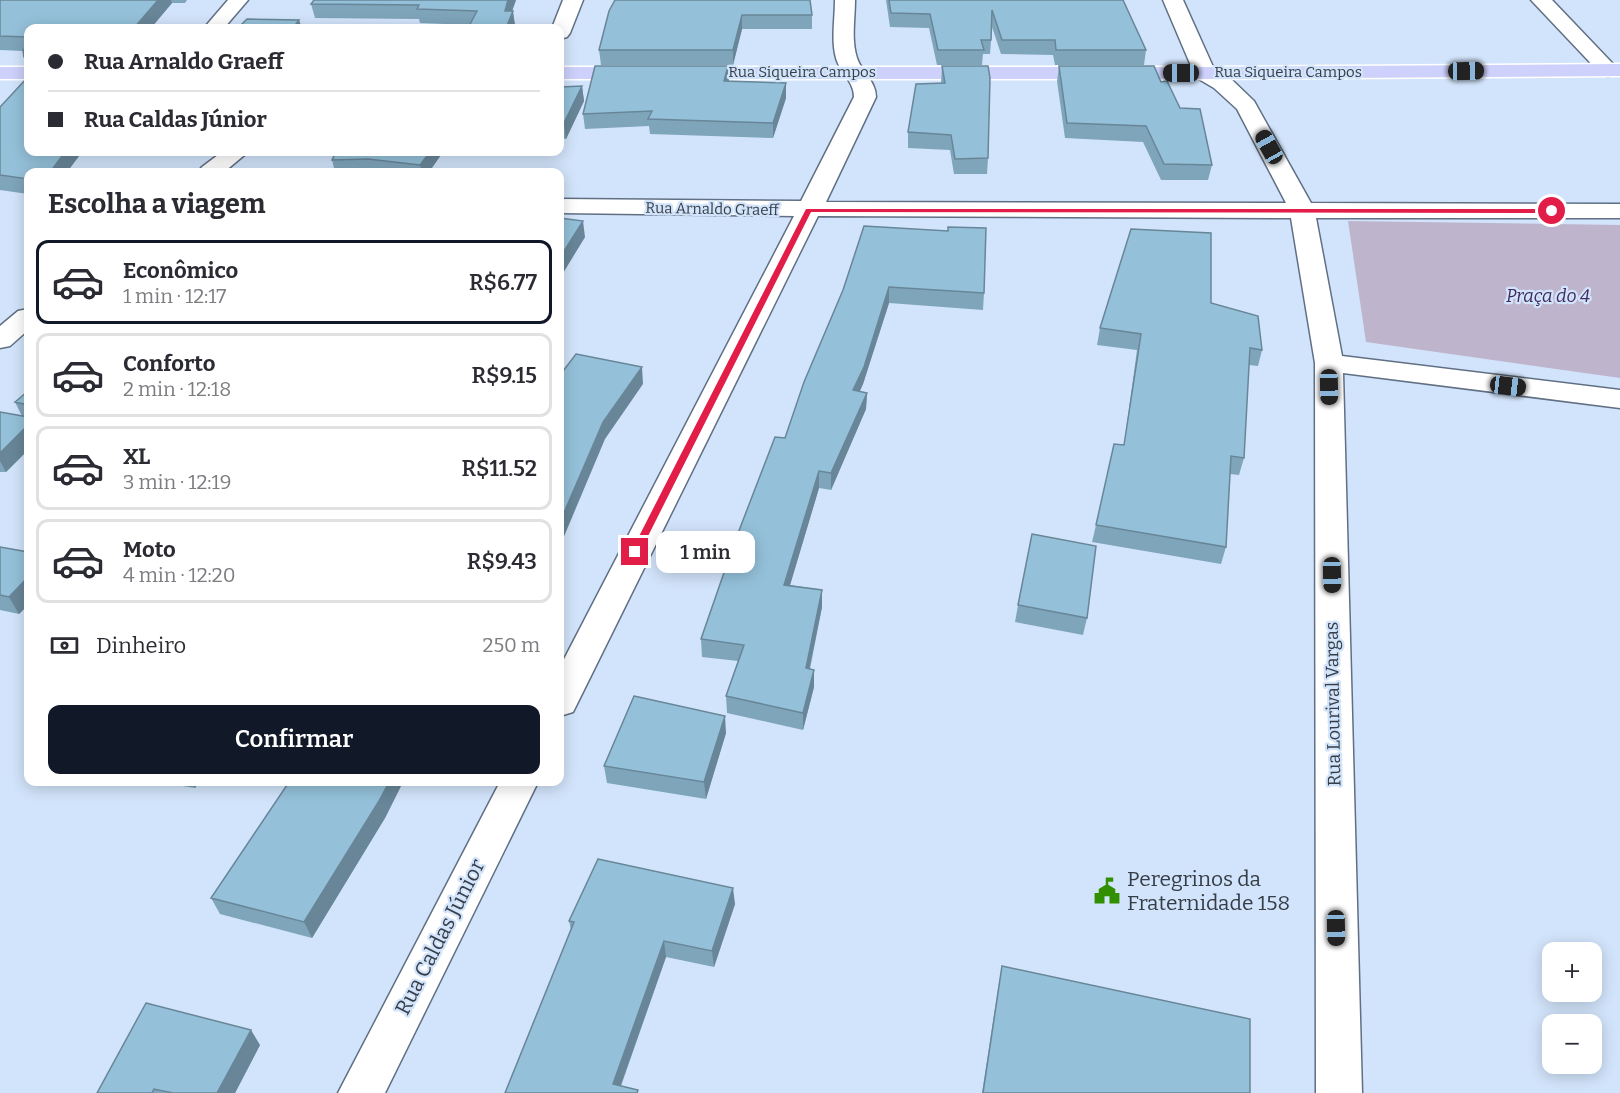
<!DOCTYPE html>
<html lang="pt">
<head>
<meta charset="utf-8">
<style>
	body { margin:0; font-family:Bitter,serif; background:#f2f2f3; color:#2b2b33; height:100vh; display:flex; flex-direction:column; font-size:22px; white-space:nowrap }
	* { box-sizing:border-box; margin:0 }
	p { font-size:20px; color:#7c7c81 }
	.icon { flex:none; width:33px; height:33px; fill:none; stroke:currentColor; stroke-width:2; stroke-linecap:round; stroke-linejoin:round }
	.map { position:relative; flex:1; overflow:hidden }
	.sheet { position:absolute; left:24px; top:168px; width:540px; height:618px; display:flex; flex-direction:column; background:#fff; border-radius:12px; box-shadow:0 3px 15px #0003 }
	.sheet>* { flex:none }
	.guide { position:absolute; left:24px; top:24px; width:540px; height:132px; border-radius:12px; box-shadow:0 3px 15px #0003; display:grid; align-content:center; height:132px; padding:0 24px; background:#fff }
	.fabs { position:absolute; left:1542px; top:942px; display:grid; gap:12px }
	.fabs a { display:grid; place-items:center; width:60px; height:60px; border-radius:12px; background:#fff; box-shadow:0 3px 15px #0003; font-size:30px }
	.end { position:absolute; width:27px; height:27px; margin:-14px; border:8px solid #e11d48; background:#fff; box-shadow:0 0 0 3px #fff }
	.from { border-radius:50% }
	.bubble { position:absolute; height:42px; border-radius:12px; background:#fff; box-shadow:0 3px 15px #0003; font-size:20px; font-weight:600; line-height:42px; text-align:center }
	.car { position:absolute; width:18px; height:36px; margin:-18px -9px; border-radius:8px; box-shadow:0 0 4px 2px #0007; background:linear-gradient(#222 24%,#8ab4d8 0 40%,#222 0 76%,#8ab4d8 0 86%,#222 0) }
	.guide b { display:flex; align-items:center; gap:21px; height:57px; font-size:22px }
	.guide b+b { border-top:2px solid #e1e1e2 }
	.guide i { width:15px; height:15px; background:#2b2b33 }
	ul { padding:0; list-style:none }
	li { display:flex; align-items:center; gap:18px; height:84px; margin:0 12px 9px; padding:0 12px; border:3px solid #e1e1e2; border-radius:12px }
	li div { flex:1 }
	li b { display:block; font-size:22px }
	li em { font-style:normal; font-weight:600 }
	li.selected { border-color:#111827 }
	li>.icon { width:54px; height:54px; stroke-width:1.5 }
	h2 { padding:0 24px; font-size:27px; line-height:72px }
	.pay { display:flex; align-items:center; gap:15px; height:66px; padding:0 24px; font-size:22px }
	.pay p { margin-inline-start:auto }
	.primary-button { display:flex; gap:12px; margin-top:auto; padding:12px 24px }
	.primary-button a { flex:1; height:69px; border-radius:12px; background:#111827; color:#fff; font-size:24px; font-weight:600; line-height:69px; text-align:center }
	.map>svg:first-child { display:block }
	.green { fill:#beb5cd }
	.lines { fill:none; stroke-linecap:round; stroke-linejoin:round }
	.minor-casing { stroke:#606f83; stroke-width:3 }
	.major-casing { stroke:#fff; stroke-width:3 }
	.minor { fill:#fff; fill-rule:evenodd }
	.major { fill:#cdd1fb; fill-rule:evenodd }
	.wall { fill:#7fa5bb }
	.shaded-wall { fill:#688698 }
	.building { fill:#94c0d9; stroke:#688698; stroke-width:1.5 }
	.route { fill:#e11d48 }
	.labels { text-anchor:middle; dominant-baseline:central; stroke-width:4.5; stroke-linejoin:round; paint-order:stroke }
	.far-street-label { font-size:15px; fill:#363d46; stroke:#d2e4fb }
	.park-label { font-size:18px; font-style:italic; fill:#412a5c; stroke:#d2e4fb }
	.street-label { font-size:18px; fill:#363d46; stroke:#d2e4fb }
	.near-poi-label { font-size:21px; fill:#363d46; stroke:#d2e4fb; text-anchor:start }
	.near-street-label { font-size:21px; fill:#363d46; stroke:#d2e4fb }
</style>
</head>
<body>
<div class="map">
<svg width="1620" height="1093" viewBox="0 0 1620 1093">
	<rect width="100%" height="100%" fill="#d2e4fb"/>
	<path class="green" d="M1348,221L1620,225V378L1366,342Z"/>
	<g class="lines">
		<g class="minor-casing">
			<path id="minor" d="M228,0H248L224,28H204Z
				M563,0H583L570,33L567,37L560,39V28H552Z
				M835,0H855C855,19 851,40 857,58C862,73 876,81 876,97L826,202L1286,203L1237,109L1214,88L1197,78L1194,73L1163,0H1183L1214,69L1230,78L1254,101L1311,203L1620,204V218H1316L1342,356L1620,390V408L1343,373L1362,1093H1316L1315,363L1291,218L818,216L578,702L573,712L560,716V667L794,216L560,213V199L801,201L854,97C854,81 840,73 836,58C831,40 835,19 835,0Z
				M1531,0H1552L1615,66L1619,70L1615,74L1608,76L1601,74Z
				M222,152H248L224,172H198L202,167Z
				M28,309V330L10,346L0,348V326L18,311Z
				M500,782H538L385,1093H338Z"/>
		</g>
		<g class="major-casing">
			<path id="major" d="M1620,64V76L1205,79H560V67H1205Z
				M0,67H28V79H0Z"/>
		</g>
		<use href="#minor" class="minor"/>
		<use href="#major" class="major"/>
	</g>
	<path class="wall" d="M0,0H187L185,3H172L151,28H28V67L23,51L0,50Z
		M314,0H516L512,11L515,25H470L420,23L419,19L315,18L311,4Z
		M886,0H1123L1146,50L1144,65H1055L1053,55L1001,54L992,27L990,54H983L982,65H937L929,28L890,27Z
		M609,11L812,15V29H742L733,65H601L599,50Z
		M942,66L988,158L987,174H954L950,150L908,148V132L941,83Z
		M1059,66L1161,82L1180,108L1212,165L1208,180H1161L1143,142L1065,138L1057,81Z
		M729,81L786,98L773,138L650,134L649,126L585,129L583,114Z
		M582,86L584,101L566,139L560,138V87Z
		M0,107L82,152L67,172H28V194L0,190Z
		M336,152H443L429,172H335L332,160Z
		M560,218L585,237L563,273L560,272Z
		M864,226L984,293L983,310L889,303L863,384L860,391L867,393L866,409L831,490L819,488L790,585L822,590V607L810,669L814,670V687L803,730L727,713L726,696L738,661L702,657L701,639L785,438L843,290Z
		M1211,303L1262,350L1258,366L1249,365L1244,458L1239,475L1230,474L1226,547L1221,564L1092,542L1096,525L1124,445L1137,350L1097,345L1100,328Z
		M28,391V450L6,472H0V412L22,416L15,402Z
		M0,547L28,552V605L19,614L0,610Z
		M1018,605L1087,618L1083,635L1015,622Z
		M726,733L706,799L607,783L604,766Z
		M157,782H199L195,788Z
		M289,782H403L385,818L312,938L220,914L211,898Z
		M735,904L714,967L666,957L621,1086L638,1090V1093H505L571,930L569,921Z
		M1002,966L1250,1093H982L998,989Z
		M260,1045L235,1093H97Z"/>
	<path class="shaded-wall" d="M158,0H171L172,3L151,28H134Z
		M508,0H516L507,25L505,11Z
		M513,11L515,25L514,28H506Z
		M742,15V29L733,65V50Z
		M299,20L302,28H293Z
		M728,66L729,81H724Z
		M786,83V98L773,138V123Z
		M582,86L584,101L566,139L564,123Z
		M65,152H82L67,172H49Z
		M430,152H443L429,172H422L420,165Z
		M583,221L585,237L563,273L561,256Z
		M889,287V303L863,384L852,407L853,390Z
		M642,367L643,384L605,439L560,546V522L603,422Z
		M867,393L866,409L831,490V473Z
		M28,425V450L6,472L0,461V453Z
		M819,471V488L785,602L784,585Z
		M28,577V605L19,614L9,597Z
		M822,590V607L806,685V668Z
		M814,670V687L803,730V713Z
		M725,716L726,733L706,799L704,782Z
		M192,782H199L195,788Z
		M389,782H403L385,818L312,938L304,922Z
		M733,888L735,904L714,967L712,951Z
		M664,941L666,957L618,1093L613,1084Z
		M251,1030L260,1045L235,1093H217Z"/>
	<path class="building" d="M0,0H158L134,28H28V37L0,36Z
		M314,0H508L505,11H513L506,28H468L477,11L417,9L419,5L311,4Z
		M615,0H810L812,15H742L733,50H599L609,11Z
		M889,0H1123L1146,50H1056L1055,40H1002L992,10L991,40H981L984,50H938L930,14L891,13Z
		M247,19L299,20L293,28H238Z
		M28,47V62L24,57L23,50Z
		M595,66H728L724,81L786,83L773,123L648,119L652,111L583,114Z
		M942,66H988L990,78L988,158L955,159L951,135L908,132L916,84L945,83Z
		M1059,66H1154L1161,82L1167,81L1180,108L1200,109L1212,165L1164,164L1146,126L1067,123Z
		M28,77V152H65L51,171L49,172H28V179L0,175V107Z
		M582,86L564,123H560V87Z
		M336,152H430L420,165L368,159L332,160Z
		M560,218L583,221L561,256H560Z
		M864,226L948,231V227L986,228L984,293L889,287L864,367L853,390L867,393L831,473L819,471L784,585L822,590L806,668L814,670L803,713L726,696L744,645L701,639L735,541L775,437L785,438L804,382L843,290Z
		M1131,229L1211,233V303L1258,316L1262,350L1250,348L1244,458L1231,456L1226,547L1096,525L1114,444L1124,445L1141,334L1100,328Z
		M576,354L642,367L603,422L560,522V375Z
		M28,391V405L15,402Z
		M0,412L28,417V425L0,453Z
		M1032,534L1096,546L1087,618L1018,605Z
		M0,547L28,552V577L9,597L0,595Z
		M634,696L725,716L704,782L604,766Z
		M289,782H389L379,801L304,922L211,898Z
		M598,859L733,888L712,951L664,941L613,1084L638,1090L637,1093H505L574,922L569,921Z
		M1002,966L1250,1019V1093H983Z
		M146,1003L251,1030L217,1093H173L154,1089L152,1093H97Z"/>
	<path class="route" d="M806,209H1552L1556,211L1552,213L811,212L640,552L639,554H632L631,552Z"/>
	<defs>
		<g id="civic-bare" transform="scale(2.07)"><path d="M-.6-6.5H3V-4.5H.6V-3L4-1V1h2V6H-6V1h2V-1L-.6-3ZM-1.2 2.5V6h2.4V2.5Z" fill="#328f02" stroke="#d2e4fb" stroke-width="2.5" paint-order="stroke"/></g>
	</defs>
	<g fill-rule="evenodd">
		<use href="#civic-bare" x="1107" y="891"/>
	</g>
	<g class="labels">
		<g class="far-street-label">
			<text x="802" y="72">Rua Siqueira Campos</text>
			<text x="1288" y="72">Rua Siqueira Campos</text>
			<text transform="translate(712 209) rotate(1)">Rua Arnaldo Graeff</text>
		</g>
		<g class="park-label">
			<text x="1548" y="296">Praça do 4</text>
		</g>
		<g class="street-label">
			<text transform="translate(1333 704) rotate(-91)">Rua Lourival Vargas</text>
		</g>
		<g class="near-poi-label">
			<text x="1127" y="879">Peregrinos da<tspan x="1127" dy="24">Fraternidade 158</tspan></text>
		</g>
		<g class="near-street-label">
			<text transform="translate(440 937) rotate(-63)">Rua Caldas Júnior</text>
		</g>
	</g>
</svg>
<div class="fabs">
<a>+</a>
<a>−</a>
</div>
<i class="end from" style="left:1552px;top:211px"></i>
<i class="end" style="left:635px;top:552px"></i>
<div class="bubble" style="left:656px;top:531px;width:99px">1 min</div>
<i class="car" style="left:1466px;top:71px;rotate:89deg"></i>
<i class="car" style="left:1181px;top:73px;rotate:270deg"></i>
<i class="car" style="left:1269px;top:147px;rotate:331deg"></i>
<i class="car" style="left:1508px;top:386px;rotate:97deg"></i>
<i class="car" style="left:1329px;top:387px;rotate:179deg"></i>
<i class="car" style="left:1332px;top:575px;rotate:179deg"></i>
<i class="car" style="left:1336px;top:928px;rotate:179deg"></i>
<div class="guide">
<b><i class="from"></i>Rua Arnaldo Graeff</b>
<b><i></i>Rua Caldas Júnior</b>
</div>
<section class="sheet">
<h2>Escolha a viagem</h2>
<ul>
<li class="selected"><svg class="icon" aria-label="car" viewBox="0 0 24 24"><path d="M5 17H2v-5l4-1 3-4h7l3 4 3 1v5h-3M9 17h6M6 11h13"/><circle cx="7" cy="17" r="2"/><circle cx="17" cy="17" r="2"/></svg><div><b>Econômico</b><p>1 min · 12:17</p></div><em>R$6.77</em></li>
<li><svg class="icon" aria-label="car" viewBox="0 0 24 24"><path d="M5 17H2v-5l4-1 3-4h7l3 4 3 1v5h-3M9 17h6M6 11h13"/><circle cx="7" cy="17" r="2"/><circle cx="17" cy="17" r="2"/></svg><div><b>Conforto</b><p>2 min · 12:18</p></div><em>R$9.15</em></li>
<li><svg class="icon" aria-label="car" viewBox="0 0 24 24"><path d="M5 17H2v-5l4-1 3-4h7l3 4 3 1v5h-3M9 17h6M6 11h13"/><circle cx="7" cy="17" r="2"/><circle cx="17" cy="17" r="2"/></svg><div><b>XL</b><p>3 min · 12:19</p></div><em>R$11.52</em></li>
<li><svg class="icon" aria-label="car" viewBox="0 0 24 24"><path d="M5 17H2v-5l4-1 3-4h7l3 4 3 1v5h-3M9 17h6M6 11h13"/><circle cx="7" cy="17" r="2"/><circle cx="17" cy="17" r="2"/></svg><div><b>Moto</b><p>4 min · 12:20</p></div><em>R$9.43</em></li>
</ul>
<div class="pay"><svg class="icon" aria-label="cash" viewBox="0 0 24 24"><path d="M3 7h18v10H3z"/><circle cx="12" cy="12" r="2"/></svg>Dinheiro<p>250 m</p></div>
<div class="primary-button"><a>Confirmar</a></div>
</section>
</div>
</body>
</html>
